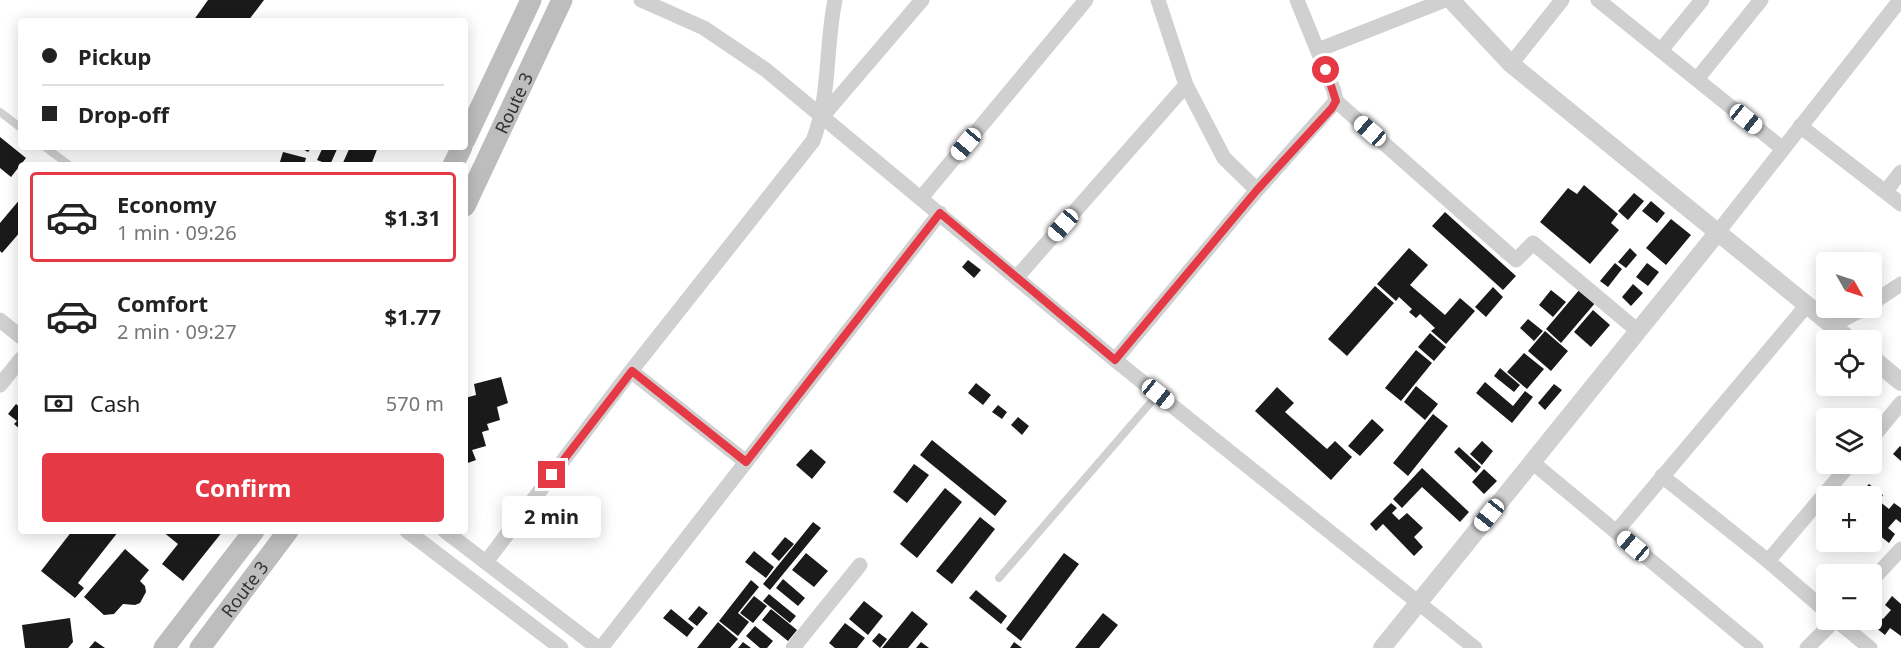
<!DOCTYPE html>
<html lang="en">
<head>
<meta charset="utf-8">
<style>
	body { margin:0; font-family:"Noto Sans",sans-serif; background:#f2f2f2; color:#222; height:100vh; display:flex; flex-direction:column; font-size:22px; white-space:nowrap }
	* { box-sizing:border-box; margin:0 }
	p { font-size:20px; color:#767676 }
	.icon { flex:none; width:33px; height:33px; fill:none; stroke:currentColor; stroke-width:2; stroke-linecap:round; stroke-linejoin:round }
	.map { position:relative; flex:1; overflow:hidden }
	.drawer { position:absolute; left:18px; top:162px; width:450px; height:372px; display:flex; flex-direction:column; background:#fff; border-radius:6px; box-shadow:0 3px 15px #0003 }
	.drawer>* { flex:none }
	.hud { position:absolute; left:18px; top:18px; width:450px; height:132px; border-radius:6px; box-shadow:0 3px 15px #0003; display:grid; align-content:center; height:132px; padding:0 24px; background:#fff }
	.needle { width:39px; rotate:129deg }
	.fabs { position:absolute; left:1816px; top:252px; display:grid; gap:12px }
	.fabs a { display:grid; place-items:center; width:66px; height:66px; border-radius:6px; background:#fff; box-shadow:0 3px 15px #0003; font-size:30px }
	.end { position:absolute; width:27px; height:27px; margin:-14px; border:8px solid #e63946; background:#fff; box-shadow:0 0 0 3px #fff }
	.from { border-radius:50% }
	.bubble { position:absolute; height:42px; border-radius:6px; background:#fff; box-shadow:0 3px 15px #0003; font-size:20px; font-weight:700; line-height:42px; text-align:center }
	.car { position:absolute; width:18px; height:36px; margin:-18px -9px; border-radius:8px; box-shadow:0 0 4px 2px #0007; background:linear-gradient(#fff 24%,#345 0 40%,#fff 0 76%,#345 0 86%,#fff 0) }
	.hud b { display:flex; align-items:center; gap:21px; height:57px; font-size:22px }
	.hud b+b { border-top:2px solid #e0e0e0 }
	.hud i { width:15px; height:15px; background:#222 }
	ul { padding:10px 0 0; list-style:none }
	li { display:flex; align-items:center; gap:18px; height:90px; margin:0 12px 9px; padding:0 12px; border:3px solid transparent; border-radius:6px }
	li div { flex:1 }
	li b { display:block; font-size:22px }
	li em { font-style:normal; font-weight:700 }
	li.current { border-color:#e63946 }
	li>.icon { width:54px; height:54px; stroke-width:1.5 }
	.pay { display:flex; align-items:center; gap:15px; height:66px; padding:0 24px; font-size:22px }
	.pay p { margin-inline-start:auto }
	.cta { display:flex; gap:12px; margin-top:auto; padding:12px 24px }
	.cta a { flex:1; height:69px; border-radius:6px; background:#e63946; color:#fff; font-size:24px; font-weight:700; line-height:69px; text-align:center }
	.map>svg:first-child { display:block }
	.building { fill:#1a1a1a }
	.lines { fill:none; stroke-linecap:round; stroke-linejoin:round }
	.service { stroke:#d0d0d0; stroke-width:8 }
	.minor { stroke:#d0d0d0; stroke-width:15 }
	.tertiary { stroke:#d0d0d0; stroke-width:18 }
	.secondary { stroke:#bdbdbd; stroke-width:21 }
	.route { stroke:#e63946; stroke-width:8 }
	.labels { text-anchor:middle; dominant-baseline:central; stroke-width:6; stroke-linejoin:round; paint-order:stroke }
	.street-label { font-size:18px; fill:#333; stroke:#fff }
</style>
</head>
<body>
<div class="map">
<svg width="1901" height="648" viewBox="0 0 1901 648">
	<rect width="100%" height="100%" fill="#fff"/>
	<path class="building" d="M208,0H264L248,21H193Z
		M0,137L26,158L11,177L0,168Z
		M299,147H312L308,152Z
		M323,147H338L330,165L317,160Z
		M350,147H378L371,165H342Z
		M283,152L306,158L304,165H279Z
		M1584,185L1618,214L1611,223L1619,230L1590,264L1540,222L1568,188L1577,194Z
		M1634,193L1644,201L1628,220L1618,211Z
		M21,198V231L2,253L0,251V223Z
		M1651,201L1665,213L1657,223L1642,211Z
		M1445,212L1516,276L1503,290L1432,226Z
		M1671,219L1691,235L1666,265L1646,248Z
		M1409,248L1428,265L1410,285L1445,315L1460,298L1475,311L1446,344L1431,331L1435,328L1420,314L1416,318L1409,312L1412,309L1399,297L1396,301L1377,284Z
		M1630,248L1637,255L1626,268L1618,262Z
		M968,260L981,270L974,278L962,267Z
		M1615,263L1622,269L1608,287L1600,281Z
		M1647,263L1659,272L1648,286L1636,277Z
		M1633,284L1643,293L1631,306L1622,297Z
		M1375,286L1394,303L1347,356L1328,339Z
		M1493,287L1503,297L1486,317L1475,307Z
		M1580,289L1596,302L1561,343L1546,329Z
		M1551,290L1566,302L1553,317L1539,305Z
		M1593,310L1610,325L1591,347L1574,332Z
		M1528,319L1543,331L1534,341L1520,328Z
		M1545,331L1568,351L1551,371L1528,351Z
		M1430,333L1446,347L1434,361L1418,347Z
		M1416,350L1432,363L1401,401L1385,388Z
		M1524,353L1544,369L1527,389L1507,372Z
		M1500,368L1520,385L1514,392L1494,376Z
		M501,377L508,403L497,407L500,420L487,424L489,430L482,432L486,446L472,450L476,460L465,464V398L476,395L474,384Z
		M1485,382L1513,406L1525,391L1533,397L1512,423L1476,393Z
		M976,383L991,395L983,405L968,393Z
		M1554,384L1562,390L1545,410L1538,403Z
		M1416,386L1438,404L1425,420L1404,402Z
		M1277,387L1294,403L1285,412L1327,449L1335,441L1352,457L1331,480L1255,411Z
		M16,404L21,408V430L14,424L17,421L8,414Z
		M998,405L1007,412L1002,419L992,412Z
		M1433,414L1448,426L1408,476L1393,463Z
		M1018,417L1029,426L1022,435L1011,425Z
		M1372,419L1384,430L1360,456L1348,446Z
		M932,440L1007,501L995,516L920,455Z
		M1482,441L1493,451L1482,465L1470,454Z
		M1900,446L1901,447V461L1893,454Z
		M1459,447L1481,467L1476,473L1454,452Z
		M811,449L826,462L812,479L796,465Z
		M914,464L929,475L907,503L893,492Z
		M1422,468L1469,512L1460,522L1422,487L1402,508L1393,499Z
		M1484,469L1497,481L1484,494L1472,482Z
		M1869,484L1883,495L1879,501L1889,509L1894,503L1901,508V523L1896,519L1888,528L1895,534L1889,543L1874,531L1879,524L1872,518V496H1867L1862,492Z
		M945,488L962,502L917,558L900,544Z
		M1391,503L1397,508L1392,513L1399,520L1407,513L1423,528L1414,537L1423,547L1414,556L1383,524L1376,531L1370,524Z
		M980,517L995,529L952,584L936,571Z
		M813,522L821,528L770,590L763,584Z
		M72,531L118,532L78,583L84,588L75,598L41,571Z
		M162,531H223L183,581L162,564L178,544Z
		M785,537L794,544L779,561L771,554Z
		M125,549L149,570L140,581L145,586L146,592L140,603L135,605L123,604L114,614L104,615L84,597Z
		M754,551L774,567L766,578L745,562Z
		M806,553L828,571L814,587L792,570Z
		M1064,553L1079,564L1021,641L1006,629Z
		M783,579L805,598L798,606L776,588Z
		M751,580L759,587L738,613L749,622L738,636L719,621Z
		M976,590L1007,616L1001,624L969,598Z
		M769,594L796,616L790,623L763,601Z
		M754,596L767,606L753,623L740,613Z
		M1892,596L1901,604V636L1890,628L1885,635L1870,623L1877,614L1883,619L1891,610L1885,605Z
		M864,601L883,616L868,635L849,619Z
		M699,606L708,613L697,626L688,619Z
		M671,609L694,628L687,637L663,618Z
		M771,609L797,630L788,641L762,620Z
		M912,611L928,624L908,648H882Z
		M1103,613L1118,625L1099,648H1075Z
		M70,618L73,642L68,648H25L22,625Z
		M718,622L738,639L730,648H697Z
		M845,623L865,638L857,648H835L829,643Z
		M755,626L773,641L767,648H760L746,636Z
		M879,633L887,639L880,648L872,641Z
		M95,641L105,648H89Z
		M743,642L751,648H738Z
		M921,642L929,648H916Z
		M1014,642L1022,648H1010Z"/>
	<g class="lines">
		<path class="service" d="M0,112L21,128
			M45,147L69,165
			M999,578L1158,394"/>
		<path class="minor" d="M641,0L704,28L766,70L1115,360L1475,648
			M1158,0L1186,85L1224,158L1257,190
			M1297,0L1334,91L1336,101L1516,260L1533,243L1638,331
			M1598,0L1783,149
			M1662,49L1702,0
			M1318,50L1445,0
			M1511,64L1562,0
			M1697,79L1761,0
			M822,117L922,0
			M1800,126L1901,204
			M1886,191L1901,172
			M921,198L1086,0
			M1718,232L1900,0
			M1017,277L1186,85
			M1872,303L1901,284
			M0,320L21,337
			M1832,325L1865,308
			M1115,360L1257,190L1336,101
			M631,371L746,462
			M0,385L21,359
			M1872,438L1901,403
			M1532,462L1756,648
			M1662,476L1768,561L1827,612
			M407,531L561,648
			M445,531L598,648
			M1616,532L1807,305
			M1768,561L1850,464
			M486,562L631,371L813,141C831,93 825,49 835,0
			M1872,580L1901,549
			M1836,620L1870,648
			M601,648L940,213
			M793,648L860,565
			M1807,648L1835,620"/>
		<path class="tertiary" d="M1451,0L1511,64L1850,340
			M1872,358L1901,382
			M1382,648L1718,232"/>
		<g class="secondary">
			<path d="M465,140L531,0"/>
			<path d="M453,165L462,147"/>
			<path id="s1" d="M465,206L562,0"/>
			<path d="M164,648L254,531"/>
			<path id="s2" d="M200,648L288,531"/>
		</g>
	</g>
	<g class="lines">
		<path class="route" d="M552,475L632,371L746,462L940,213L1115,360L1257,190L1332,108L1336,101L1326,70"/>
	</g>
	<g class="labels">
		<g class="street-label">
			<text stroke="none"><textPath href="#s1" startOffset="114">Route 3</textPath></text>
			<text stroke="none"><textPath href="#s2" startOffset="74">Route 3</textPath></text>
		</g>
	</g>
</svg>
<div class="fabs">
<a><svg class="needle" viewBox="-14 -14 28 28"><path d="M0-13l5 13h-10z" fill="#e53935"/><path d="M0 13l5-13h-10z" fill="#767676"/></svg></a>
<a><svg class="icon" aria-label="locate" viewBox="0 0 24 24"><circle cx="12" cy="12" r="6"/><path d="M12 2v4M12 18v4M2 12h4M18 12h4"/></svg></a>
<a><svg class="icon" aria-label="layers" viewBox="0 0 24 24"><path d="M12 4l9 5-9 5-9-5zM3 14l9 5 9-5"/></svg></a>
<a>+</a>
<a>−</a>
</div>
<i class="end from" style="left:1326px;top:70px"></i>
<i class="end" style="left:552px;top:475px"></i>
<div class="bubble" style="left:502px;top:496px;width:99px">2 min</div>
<i class="car" style="left:1746px;top:119px;rotate:129deg"></i>
<i class="car" style="left:1370px;top:131px;rotate:311deg"></i>
<i class="car" style="left:966px;top:144px;rotate:220deg"></i>
<i class="car" style="left:1063px;top:225px;rotate:221deg"></i>
<i class="car" style="left:1158px;top:394px;rotate:129deg"></i>
<i class="car" style="left:1489px;top:515px;rotate:219deg"></i>
<i class="car" style="left:1633px;top:546px;rotate:310deg"></i>
<div class="hud">
<b><i class="from"></i>Pickup</b>
<b><i></i>Drop-off</b>
</div>
<section class="drawer">
<ul>
<li class="current"><svg class="icon" aria-label="car" viewBox="0 0 24 24"><path d="M5 17H2v-5l4-1 3-4h7l3 4 3 1v5h-3M9 17h6M6 11h13"/><circle cx="7" cy="17" r="2"/><circle cx="17" cy="17" r="2"/></svg><div><b>Economy</b><p>1 min · 09:26</p></div><em>$1.31</em></li>
<li><svg class="icon" aria-label="car" viewBox="0 0 24 24"><path d="M5 17H2v-5l4-1 3-4h7l3 4 3 1v5h-3M9 17h6M6 11h13"/><circle cx="7" cy="17" r="2"/><circle cx="17" cy="17" r="2"/></svg><div><b>Comfort</b><p>2 min · 09:27</p></div><em>$1.77</em></li>
</ul>
<div class="pay"><svg class="icon" aria-label="cash" viewBox="0 0 24 24"><path d="M3 7h18v10H3z"/><circle cx="12" cy="12" r="2"/></svg>Cash<p>570 m</p></div>
<div class="cta"><a>Confirm</a></div>
</section>
</div>
</body>
</html>
